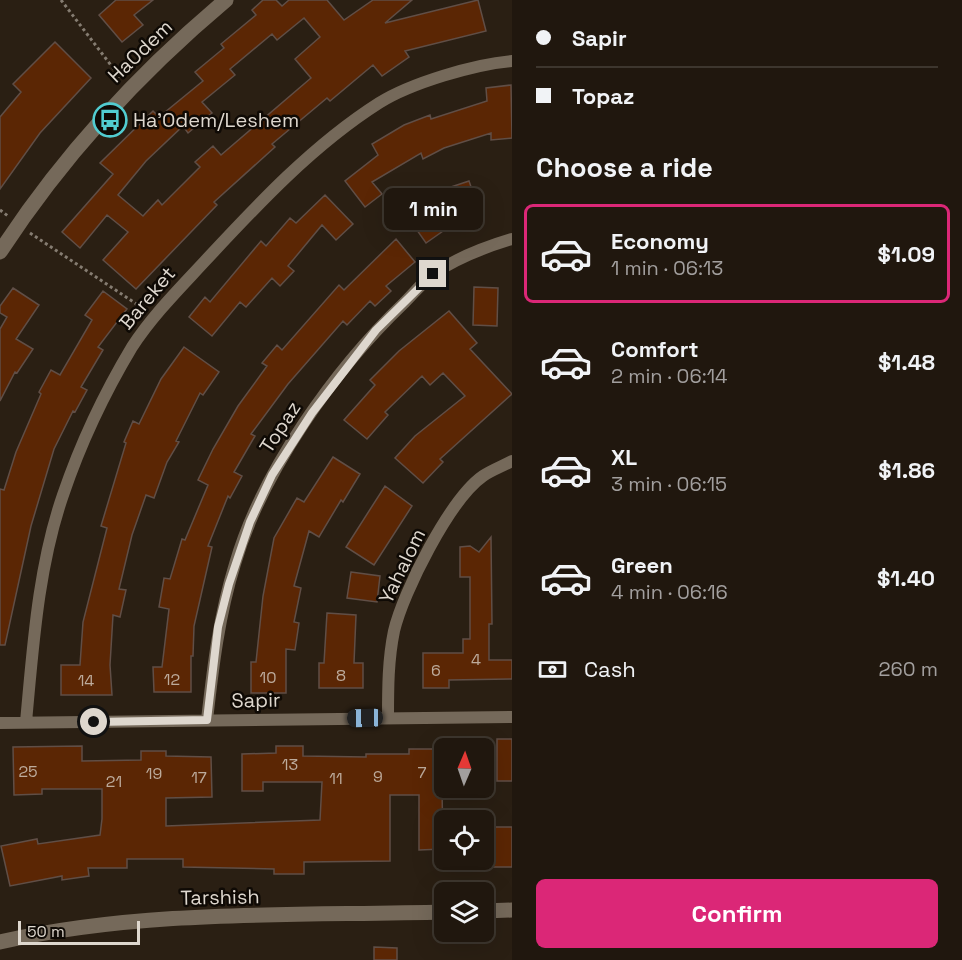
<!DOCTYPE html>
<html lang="en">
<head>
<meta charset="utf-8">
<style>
	body { margin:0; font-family:"Space Grotesk",sans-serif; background:#282017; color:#f1f3f6; height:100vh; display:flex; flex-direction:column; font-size:22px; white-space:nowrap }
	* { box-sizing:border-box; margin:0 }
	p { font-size:20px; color:#a29f9e }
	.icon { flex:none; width:33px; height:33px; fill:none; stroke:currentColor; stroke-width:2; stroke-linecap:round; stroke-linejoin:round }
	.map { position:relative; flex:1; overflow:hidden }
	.sheet { display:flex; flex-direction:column; background:#20170e; width:450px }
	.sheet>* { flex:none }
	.banner { display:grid; align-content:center; height:132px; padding:0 24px; background:#20170e }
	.needle { width:39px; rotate:2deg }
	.buttons { position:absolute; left:434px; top:738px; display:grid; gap:12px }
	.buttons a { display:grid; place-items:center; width:60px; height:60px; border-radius:9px; background:#20170e; box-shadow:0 6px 24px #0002,0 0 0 2px #3d362e; font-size:30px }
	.scale { position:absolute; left:18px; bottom:15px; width:122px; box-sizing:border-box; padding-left:6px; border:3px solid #ded7ce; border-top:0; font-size:16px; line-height:21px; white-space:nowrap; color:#ded7ce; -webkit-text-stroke:4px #0f0a05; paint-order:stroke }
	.end { position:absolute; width:27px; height:27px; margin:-14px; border:8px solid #ded7ce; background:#111; box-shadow:0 0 0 3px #111 }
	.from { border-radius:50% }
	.bubble { position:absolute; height:42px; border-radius:9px; background:#20170e; box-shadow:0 6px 24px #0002,0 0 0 2px #3d362e; font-size:20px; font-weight:600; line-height:42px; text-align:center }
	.car { position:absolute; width:18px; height:36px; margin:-18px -9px; border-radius:8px; box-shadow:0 0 4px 2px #0007; background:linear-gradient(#222 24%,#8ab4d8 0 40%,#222 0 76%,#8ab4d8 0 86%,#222 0) }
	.banner b { display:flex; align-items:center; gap:21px; height:57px; font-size:22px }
	.banner b+b { border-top:2px solid #3d362e }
	.banner i { width:15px; height:15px; background:#f1f3f6 }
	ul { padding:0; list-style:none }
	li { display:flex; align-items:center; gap:18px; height:99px; margin:0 12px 9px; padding:0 12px; border:3px solid transparent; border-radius:9px }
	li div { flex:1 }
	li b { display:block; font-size:22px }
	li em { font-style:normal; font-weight:600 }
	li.selected { border-color:#db2777 }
	li>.icon { width:54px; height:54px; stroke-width:1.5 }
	h2 { padding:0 24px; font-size:27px; line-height:72px }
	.pay { display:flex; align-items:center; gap:15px; height:66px; padding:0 24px; font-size:22px }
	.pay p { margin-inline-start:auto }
	.action { display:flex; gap:12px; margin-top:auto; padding:12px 24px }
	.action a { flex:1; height:69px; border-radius:9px; background:#db2777; color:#fff; font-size:24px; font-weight:600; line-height:69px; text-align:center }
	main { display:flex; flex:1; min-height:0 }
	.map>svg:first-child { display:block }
	.building { fill:#5b2604; stroke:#604e46; stroke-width:1.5; fill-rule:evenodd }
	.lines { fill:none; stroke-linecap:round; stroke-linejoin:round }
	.path { stroke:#857c71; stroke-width:3; stroke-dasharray:3 3; stroke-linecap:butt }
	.minor { stroke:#75695a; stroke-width:12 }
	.tertiary { stroke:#75695a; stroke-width:15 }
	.route { stroke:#ded7ce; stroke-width:8 }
	.labels { text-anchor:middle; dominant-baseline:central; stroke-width:5; stroke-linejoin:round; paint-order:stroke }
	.number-label { font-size:16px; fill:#bdab9c }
	.street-label { font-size:20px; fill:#ded7ce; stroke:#0f0a05 }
	.poi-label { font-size:20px; fill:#ded7ce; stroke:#0f0a05; text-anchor:start }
</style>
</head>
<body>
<main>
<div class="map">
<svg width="512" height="960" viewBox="0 0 512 960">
	<rect width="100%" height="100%" fill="#2a1f13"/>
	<path class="building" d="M116,0H153L134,15L143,25L122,42L99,15Z
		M263,0H276L282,6L289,0H327L344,20L373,0H412L385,23L478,0L486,31L405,51L409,57L382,76L373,65L330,101L327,98L272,144L275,147L214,202L217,205L136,289L103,260L128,232L107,215L80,248L62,232L113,174L100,163L153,111L159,117L203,81L195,72L224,48L221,44L256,15L252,10ZM304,18L320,37L295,59L311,78L221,155L213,146L195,162L200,167L162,205L158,200L143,216L118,195L146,161L183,126L188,133L212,113L202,102L235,75L230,69L272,34L277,40Z
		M55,42L91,78L40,133L0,189V117L21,92L13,84Z
		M511,85L512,138L491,140V133L444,148L423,159L421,153L372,182L382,194L365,207L345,181L378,155L372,144L404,125L430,115L431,119L487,101L486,88Z
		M469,181L483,221L458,229L456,222L426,243L407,216L445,189Z
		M325,195L353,224L336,240L322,225L288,266L294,271L280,286L272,278L246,307L240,302L212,336L189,317L205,297L210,302L261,241L266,246L290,218L296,223Z
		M396,239L415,262L386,286L391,291L375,306L370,301L347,325L343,321L288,384L251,434L255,436L234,472L242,476L230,498L228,496L208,546L212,547L194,626L193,656H191V692H154L153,667H162L169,609L159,607L164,578L170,579L182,539L185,540L208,485L198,480L213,449L238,406L267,366L262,363L277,345L282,350L339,285L344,290Z
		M474,287L498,288L497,326L473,325Z
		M13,288L39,305L16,339L33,349L17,373L15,372L0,401V329L7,317L0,313V306Z
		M103,291L127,309L98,347L103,350L81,387L87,390L75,412L73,411L54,449L31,526L5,645H0V489L4,490L16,452L41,394L39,392L51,370L60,375L92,320L85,315Z
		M449,311L477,343L470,349L512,394L440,459L443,462L423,483L395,458L415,436L465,396L443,373L430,385L422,376L385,412L388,415L367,439L344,420L375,385L370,380L399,351Z
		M184,347L219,372L203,395L200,393L176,441L179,442L167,462L154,498L146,495L132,535L119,589L126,590L120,617L113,615L110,665L112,695H61V665H80L83,622L107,528L101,526L126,443L124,442L133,421L139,424L161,379Z
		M333,457L360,474L343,502L341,500L319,537L309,531L294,586L301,588L294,622L299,623L295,650L286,649V693H251V662H256L263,596L274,538L297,498L304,502Z
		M385,486L412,506L374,565L346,547Z
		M491,537L492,624H489V660H512V679L449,680V688H423V653H463V639H470V577H460V547L470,546L479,552Z
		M351,572L380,576L377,602L347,598Z
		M327,613L356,615L354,663H363V688H319V663H324Z
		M497,739H512V781H497Z
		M82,746V761L141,760V751H166V756L211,757L212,797L166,798V826L320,820L322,782H263V791H242V754L276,753V746H303V756L366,757V754H409V749H436V788H442L443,849L419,850V795H390V861L304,862V874H274V869L183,867V859H127V868H88L89,876L62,880V876L10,886L1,846L37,839L38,844L100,835L102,819V789H42V794L14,795L13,747Z
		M483,827H512V867H483Z
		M374,947L397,948V960H374Z"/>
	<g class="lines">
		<path class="path" d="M61,0L120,77
			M0,210L8,216
			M30,233L144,309"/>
		<path class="minor" d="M388,718C388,689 388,660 394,631C403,592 450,499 483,476C492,470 503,466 512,461
			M207,720C213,667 219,615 235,564C262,471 335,369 404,303C413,294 423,282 433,274C457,258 485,247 512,239
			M26,722C33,647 38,567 63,495C80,445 105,392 132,347C152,316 180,288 205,261C258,204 313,145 379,103C411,83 475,64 512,61
			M0,723L512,717"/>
		<path class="tertiary" d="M0,252C62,157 139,73 226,0
			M483,911L512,910
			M0,942C145,909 296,916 444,912"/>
	</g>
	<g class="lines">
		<path class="route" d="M94,722L207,720L218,627L229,584L250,522L272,475L312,413L376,330L433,274"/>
	</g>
	<defs>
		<g id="bus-ring" transform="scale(1.725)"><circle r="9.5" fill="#0f0a05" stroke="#51ccd1" stroke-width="1.5"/><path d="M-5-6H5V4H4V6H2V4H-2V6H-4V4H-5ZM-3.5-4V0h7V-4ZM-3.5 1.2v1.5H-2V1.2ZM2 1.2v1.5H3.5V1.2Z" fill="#51ccd1"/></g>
	</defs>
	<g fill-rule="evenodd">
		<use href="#bus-ring" x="110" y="120"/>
	</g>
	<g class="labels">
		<g class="number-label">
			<text x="476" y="659">4</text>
			<text x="436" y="670">6</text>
			<text x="341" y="675">8</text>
			<text x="268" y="677">10</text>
			<text x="172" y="679">12</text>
			<text x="86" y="680">14</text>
			<text x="290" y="764">13</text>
			<text x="28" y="771">25</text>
			<text x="422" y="772">7</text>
			<text x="154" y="773">19</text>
			<text x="378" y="776">9</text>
			<text x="199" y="777">17</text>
			<text x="336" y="778">11</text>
			<text x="114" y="781">21</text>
		</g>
		<g class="street-label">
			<text transform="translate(140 51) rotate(-44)">HaOdem</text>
			<text transform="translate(147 298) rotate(-50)">Bareket</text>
			<text transform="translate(280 427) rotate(-57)">Topaz</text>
			<text transform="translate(402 566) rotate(-64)">Yahalom</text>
			<text transform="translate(256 700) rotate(-1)">Sapir</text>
			<text transform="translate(220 897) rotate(-1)">Tarshish</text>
		</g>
		<g class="poi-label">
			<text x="133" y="120">Ha'Odem/Leshem</text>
		</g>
	</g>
</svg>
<div class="buttons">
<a><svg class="needle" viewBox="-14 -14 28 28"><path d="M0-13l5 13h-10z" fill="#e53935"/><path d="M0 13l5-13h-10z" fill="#a29f9e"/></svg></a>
<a><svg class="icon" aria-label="locate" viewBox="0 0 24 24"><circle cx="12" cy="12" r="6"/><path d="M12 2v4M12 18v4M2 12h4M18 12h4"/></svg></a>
<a><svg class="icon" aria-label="layers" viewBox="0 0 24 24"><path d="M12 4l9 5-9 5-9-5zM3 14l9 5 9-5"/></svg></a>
</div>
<div class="scale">50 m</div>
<i class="end from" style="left:94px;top:722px"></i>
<i class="end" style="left:433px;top:274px"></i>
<div class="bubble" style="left:384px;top:188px;width:99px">1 min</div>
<i class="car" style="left:365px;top:718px;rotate:269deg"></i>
</div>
<section class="sheet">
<div class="banner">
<b><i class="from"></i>Sapir</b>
<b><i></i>Topaz</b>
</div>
<h2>Choose a ride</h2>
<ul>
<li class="selected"><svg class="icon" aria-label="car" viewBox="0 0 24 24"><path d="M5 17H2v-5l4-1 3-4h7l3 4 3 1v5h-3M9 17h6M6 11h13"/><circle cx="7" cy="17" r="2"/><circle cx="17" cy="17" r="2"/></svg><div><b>Economy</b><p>1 min · 06:13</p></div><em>$1.09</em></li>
<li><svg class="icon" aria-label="car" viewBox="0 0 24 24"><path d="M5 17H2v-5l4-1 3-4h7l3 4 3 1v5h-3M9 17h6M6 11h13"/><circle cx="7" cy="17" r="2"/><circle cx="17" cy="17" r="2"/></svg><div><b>Comfort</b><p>2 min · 06:14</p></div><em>$1.48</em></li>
<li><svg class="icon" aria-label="car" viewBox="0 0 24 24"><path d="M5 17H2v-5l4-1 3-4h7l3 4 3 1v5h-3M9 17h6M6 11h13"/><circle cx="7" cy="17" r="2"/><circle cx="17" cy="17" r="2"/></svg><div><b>XL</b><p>3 min · 06:15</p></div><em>$1.86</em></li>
<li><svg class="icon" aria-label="car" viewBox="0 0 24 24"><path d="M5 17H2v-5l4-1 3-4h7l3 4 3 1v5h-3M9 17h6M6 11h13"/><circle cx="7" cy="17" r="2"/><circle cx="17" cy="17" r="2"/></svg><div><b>Green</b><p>4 min · 06:16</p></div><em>$1.40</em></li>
</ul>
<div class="pay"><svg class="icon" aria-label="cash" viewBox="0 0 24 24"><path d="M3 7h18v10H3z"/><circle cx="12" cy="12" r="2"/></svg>Cash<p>260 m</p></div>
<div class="action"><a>Confirm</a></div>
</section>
</main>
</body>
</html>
